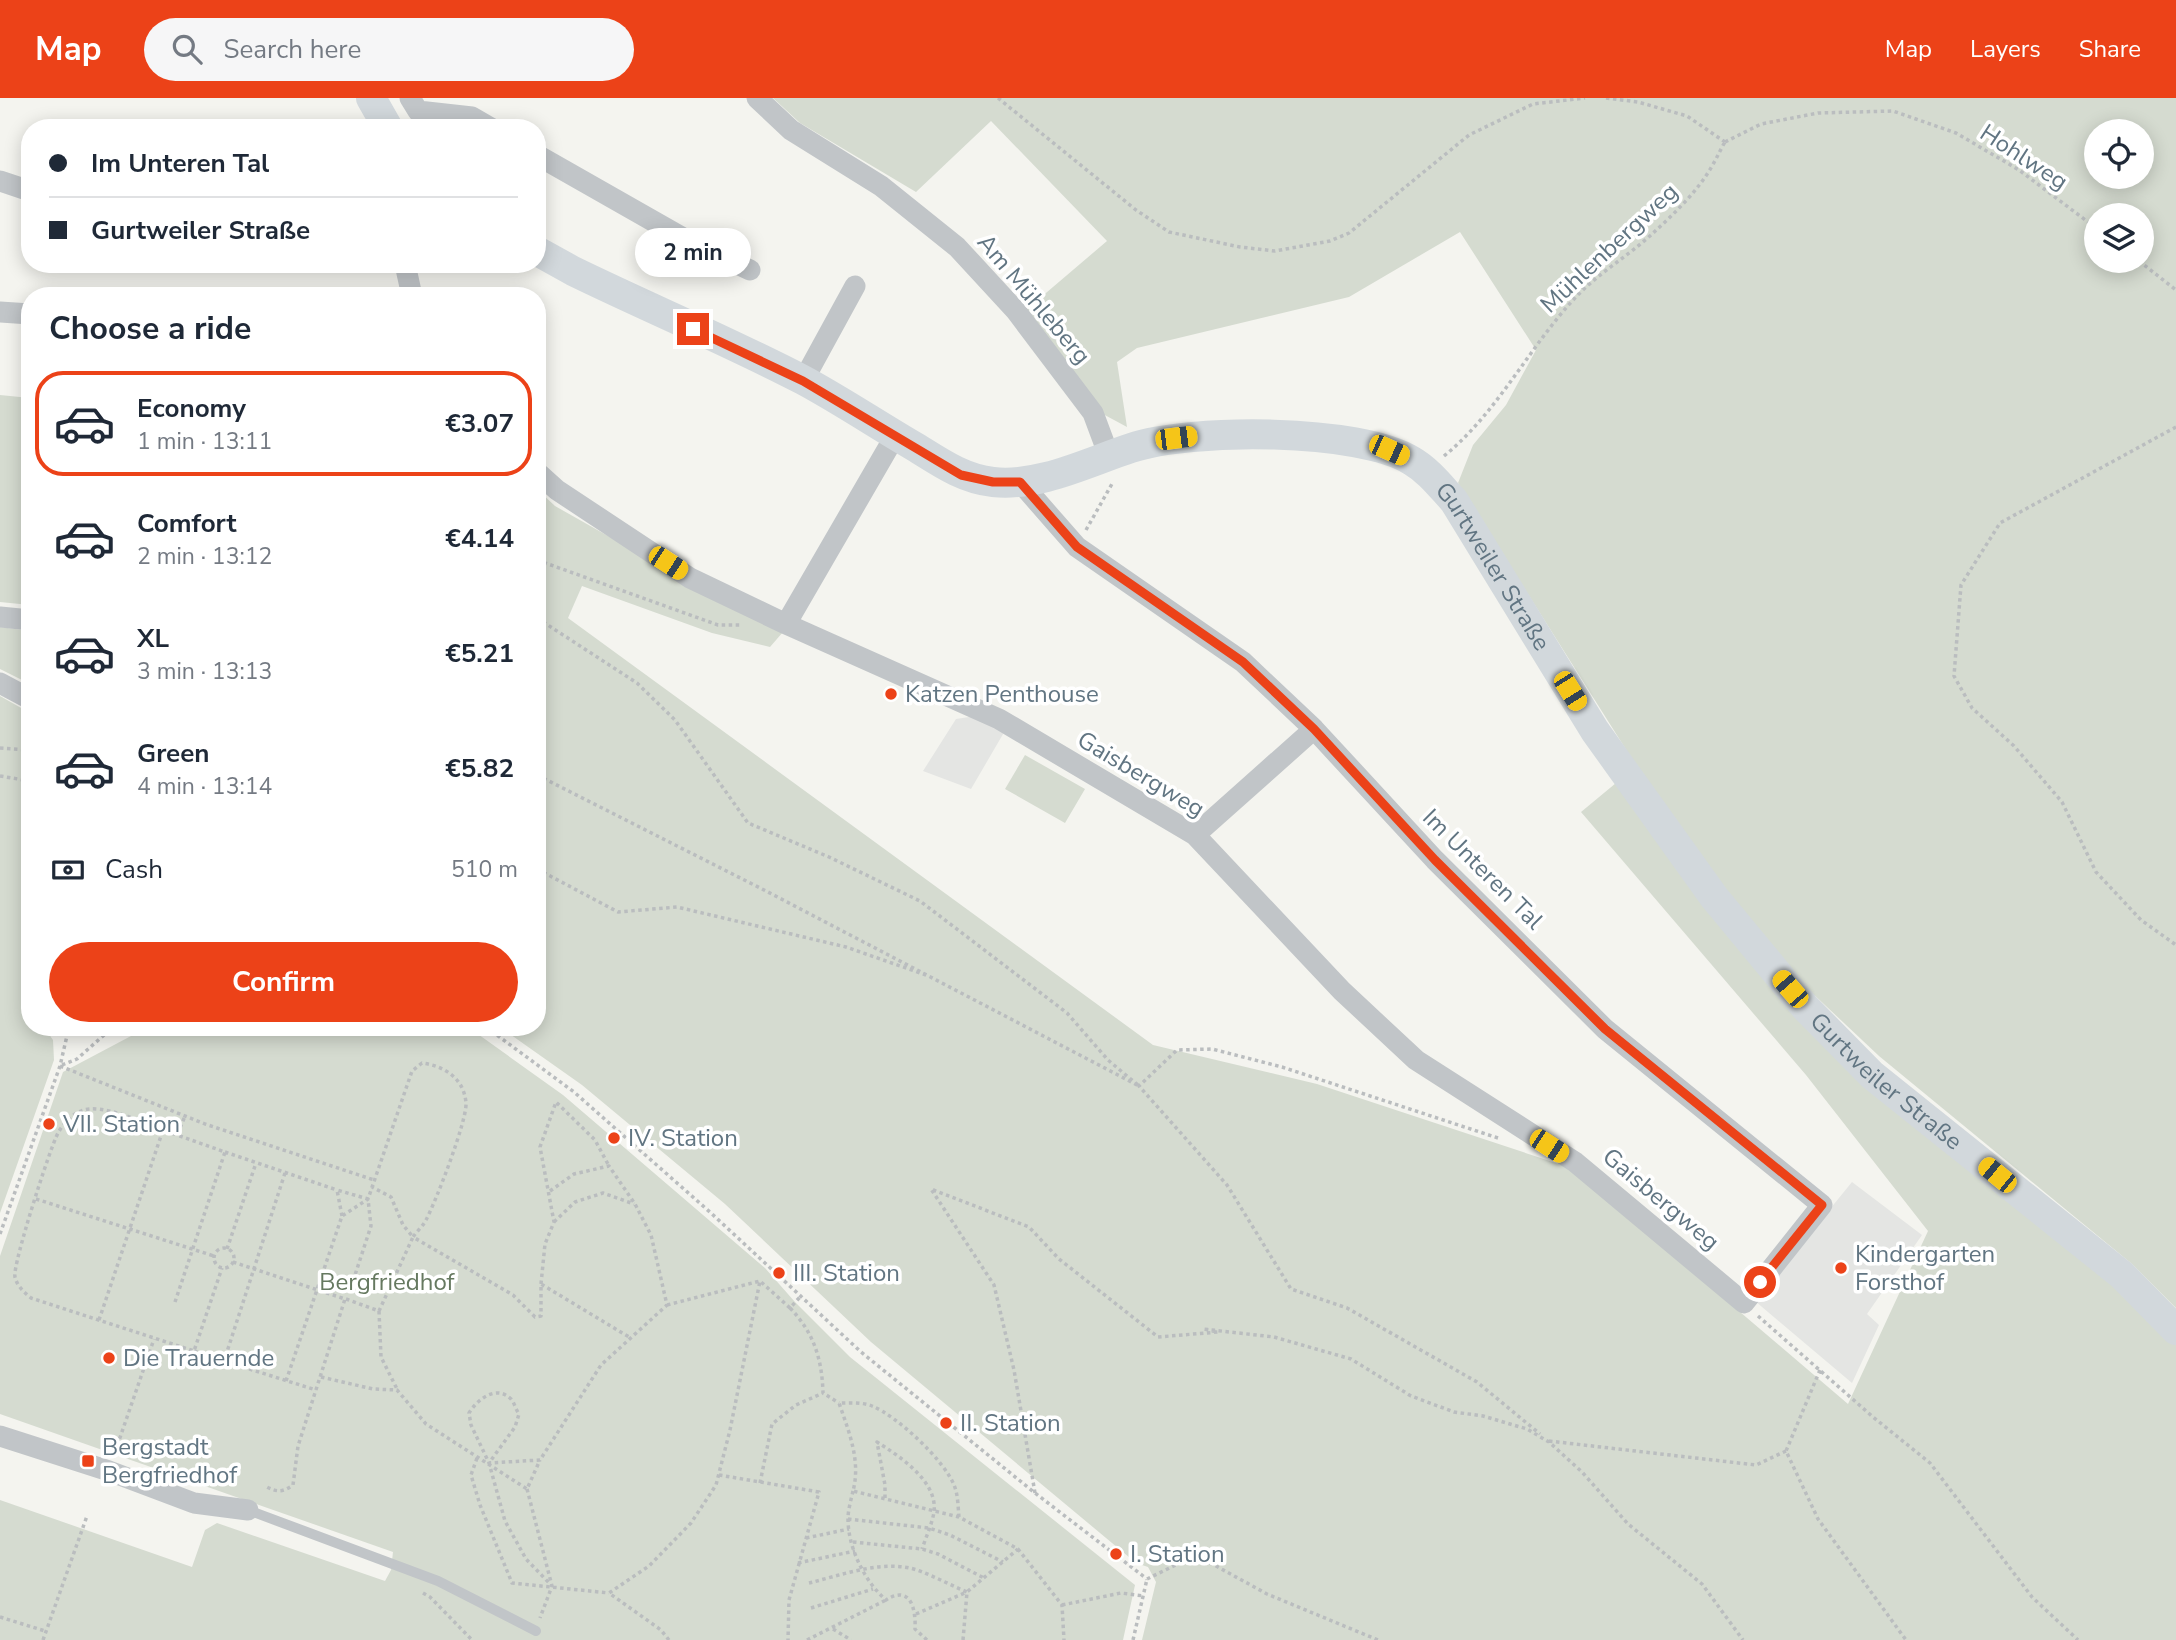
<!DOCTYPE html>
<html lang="en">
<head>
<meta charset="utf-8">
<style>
	body { margin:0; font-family:"Nunito Sans",sans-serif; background:#f6f6f7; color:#1f2937; height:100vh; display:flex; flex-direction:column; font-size:26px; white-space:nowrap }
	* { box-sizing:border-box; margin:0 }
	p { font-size:23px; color:#747a83 }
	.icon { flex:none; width:38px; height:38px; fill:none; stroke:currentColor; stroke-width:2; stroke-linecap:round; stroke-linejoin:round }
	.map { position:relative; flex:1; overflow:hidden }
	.sheet { position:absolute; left:21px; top:189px; width:525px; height:749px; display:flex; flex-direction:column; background:#fff; border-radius:28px; box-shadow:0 4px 18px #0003 }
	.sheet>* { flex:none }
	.guide { position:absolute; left:21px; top:21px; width:525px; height:154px; border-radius:28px; box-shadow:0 4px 18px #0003; display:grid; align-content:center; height:154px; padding:0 28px; background:#fff }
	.buttons { position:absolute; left:2084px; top:21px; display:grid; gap:14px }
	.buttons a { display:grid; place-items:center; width:70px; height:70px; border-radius:50%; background:#fff; box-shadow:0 4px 18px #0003; font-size:35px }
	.end { position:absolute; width:32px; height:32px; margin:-16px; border:9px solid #ec4218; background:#fff; box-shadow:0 0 0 4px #fff }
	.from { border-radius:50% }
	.bubble { position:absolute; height:49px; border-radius:24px; background:#fff; box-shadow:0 4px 18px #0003; font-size:23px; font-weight:700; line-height:49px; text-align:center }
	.car { position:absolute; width:21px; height:42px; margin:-21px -10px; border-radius:9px; box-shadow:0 0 5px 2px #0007; background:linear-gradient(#f5c518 24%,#345 0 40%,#f5c518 0 76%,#345 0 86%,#f5c518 0) }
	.guide b { display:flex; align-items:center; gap:24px; height:66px; font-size:26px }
	.guide b+b { border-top:2px solid #e0e1e3 }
	.guide i { width:18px; height:18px; background:#1f2937 }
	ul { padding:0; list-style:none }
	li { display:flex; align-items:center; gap:21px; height:105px; margin:0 14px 10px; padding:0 14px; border:4px solid transparent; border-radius:28px }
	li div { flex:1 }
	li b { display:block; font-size:26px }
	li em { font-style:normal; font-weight:700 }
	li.selected { border-color:#ec4218 }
	li>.icon { width:63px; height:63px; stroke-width:1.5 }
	h2 { padding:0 28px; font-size:32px; line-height:84px }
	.pay { display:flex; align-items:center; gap:18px; height:77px; padding:0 28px; font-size:26px }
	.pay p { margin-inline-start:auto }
	.action { display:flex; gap:14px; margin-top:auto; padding:14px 28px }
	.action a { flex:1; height:80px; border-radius:42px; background:#ec4218; color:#fff; font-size:28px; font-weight:700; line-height:80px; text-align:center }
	header { display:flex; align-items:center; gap:42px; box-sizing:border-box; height:98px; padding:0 35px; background:#ec4218; color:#fff }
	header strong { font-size:33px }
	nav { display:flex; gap:38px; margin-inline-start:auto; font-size:24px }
	.search { width:490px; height:63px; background:#f6f6f7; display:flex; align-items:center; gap:18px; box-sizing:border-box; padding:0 24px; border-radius:38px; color:#747a83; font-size:26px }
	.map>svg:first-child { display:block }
	.built { fill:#e4e5e3 }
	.green { fill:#d5dbd0; fill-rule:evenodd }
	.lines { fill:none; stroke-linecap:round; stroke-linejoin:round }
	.path { stroke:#babdbf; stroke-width:3.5; stroke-dasharray:3.5 3.5; stroke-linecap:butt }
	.lane { stroke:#c1c5c8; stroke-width:10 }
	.street { stroke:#c1c5c8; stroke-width:21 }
	.secondary { stroke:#d2d8dc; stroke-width:30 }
	.route { stroke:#ec4218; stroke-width:9 }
	.poi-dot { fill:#ec4218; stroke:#fff; stroke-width:2.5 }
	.labels { text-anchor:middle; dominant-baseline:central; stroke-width:7; stroke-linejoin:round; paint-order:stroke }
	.street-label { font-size:24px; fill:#617582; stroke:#fff }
	.poi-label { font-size:24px; fill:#617582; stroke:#fff; text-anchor:start }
	.park-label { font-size:24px; fill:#667960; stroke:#fff }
</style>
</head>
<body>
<header>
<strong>Map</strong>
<div class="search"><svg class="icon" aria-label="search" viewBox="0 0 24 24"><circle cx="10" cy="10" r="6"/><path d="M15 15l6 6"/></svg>Search here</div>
<nav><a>Map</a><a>Layers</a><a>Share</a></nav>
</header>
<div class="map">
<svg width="2176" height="1542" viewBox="0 0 2176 1542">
	<rect width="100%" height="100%" fill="#f4f4ef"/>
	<path class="built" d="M982,617L1006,631L971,691L923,673L956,621Z
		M1852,1084L1922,1137L1867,1216L1879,1227L1852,1285L1755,1203Z"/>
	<path class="green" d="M773,0H2176V1210L2132,1166L1879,958L1811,894L1745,818L1637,669L1458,385L1473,347L1506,307L1536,252L1460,134L1349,199L1137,250L1117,264L1127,329L1101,315L1026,212L1107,143L991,23L916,94L800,25ZM2096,33H2142V79H2096ZM2096,117H2142V163H2096Z
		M0,297L30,300V507L0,504Z
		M537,391L555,408L732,508L783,534L770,549L712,535L582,488L568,520L1153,947L1317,986L1571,1070L1848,1306L1928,1133L1806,977L1581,714L1616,685L1742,850L2118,1185L2176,1241V1542H1142L1156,1484L1148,1469L1136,1465L871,1244L725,1106L582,987L500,929H537Z
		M0,529L30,533V586L0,571Z
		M0,598L30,615V929H44L53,942L54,962L0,1115Z
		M1025,657L1085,691L1065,725L1005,691Z
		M148,929H468L563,997L765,1170L795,1204L850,1259L1135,1487L1123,1542H0V1402L192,1469L205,1432L217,1425L385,1483L391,1472L393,1454L0,1316V1158L63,974Z"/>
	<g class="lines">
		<path class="path" d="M998,0L1136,112L1169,134L1240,149L1275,153L1330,143L1349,135L1469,37L1533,6L1585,0
			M1606,0L1638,4L1687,18L1725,44
			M1725,44L1761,26L1818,15L1893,13L1956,35L2019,72L2096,130
			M2139,163L2176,192
			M2176,329L2000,425L1961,487L1954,578L1972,610L2014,648L2062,704L2096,774L2141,822L2176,847
			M1444,358C1497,315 1528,251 1574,201C1597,176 1627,159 1652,136C1674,116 1698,93 1712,68C1717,60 1720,52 1725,44
			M1086,432L1113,384
			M537,462L718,527H741
			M537,520L637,585L675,622L748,725L829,759L920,803L1067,915L1108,962L1139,988L766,793L537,677
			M0,650L30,652
			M0,678L30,683
			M537,771L618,814L677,809L846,849L926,877
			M486,929L574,994L711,1115L861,1254L1035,1395L1147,1481
			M62,967L77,961L113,929
			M60,968L205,1026L374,1082
			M163,1032C143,1025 101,1004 81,1013C71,1017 63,1026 58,1035C50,1050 12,1168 15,1179C17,1188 24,1194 31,1200L194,1253L222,1170
			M1498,1040L1282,969L1212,951L1177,952L1139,988L1227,1087L1291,1191L1347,1210L1477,1284L1540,1336
			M225,1054L337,1092
			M285,1075L224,1263L316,1292
			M550,1093L574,1076L609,1068L635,1106L651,1137L667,1207L601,1267L540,1362L489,1365L471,1327L469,1315C477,1302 496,1286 511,1301C514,1304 516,1312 519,1316L515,1329L489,1365L505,1423L526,1461L552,1488
			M36,1101L214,1158
			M342,1118L337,1092L368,1101L371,1128L355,1177
			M554,1124L575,1104L603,1095L634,1106
			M0,1136L60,968L69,929
			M214 1160a10 10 0 1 1 20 0a10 10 0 1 1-20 0Z
			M227,1151L256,1065
			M233,1164L345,1201L298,1348L293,1387C282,1395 276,1394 265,1388
			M541,1186L545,1146L554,1124L540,1049L556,1004L595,1042L609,1068
			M346,1201L379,1213L413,1139L403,1127L391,1099L372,1089
			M175,1204L225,1054L177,1037L185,1018
			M667,1207L760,1183
			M790,1210C814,1235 822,1261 823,1295L839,1305
			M379,1213L381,1259L397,1291
			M1758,1218L1873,1319L1930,1365L2032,1499L2078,1542
			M99,1222L163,1032L177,1037
			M194,1253L224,1263
			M1820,1272L1786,1353L1818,1421L1906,1542
			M321,1279L373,1291L397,1292L426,1326L527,1391L540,1362
			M286,1283L342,1118L368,1101L412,973L422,965C444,968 464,980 466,1005C467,1023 436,1103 426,1122C423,1128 417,1133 413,1139L513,1197L535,1219L541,1218V1186L629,1239
			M1549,1343L1756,1367L1786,1353
			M115,1354L154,1241
			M477,1360L471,1377L480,1407L512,1485L609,1495
			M719,1377L819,1394L789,1502L788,1542
			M760,1385L772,1326L796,1307L823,1295
			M527,1391L552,1488L540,1520
			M853,1393C851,1402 848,1412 848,1421C848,1450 865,1484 886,1502C911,1486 916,1512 915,1531L927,1542
			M1035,1395L1014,1272L994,1187L931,1091L1029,1129L1059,1161L1158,1239L1218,1234L1203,1231L1274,1239L1351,1261L1411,1298L1454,1314L1483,1318L1527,1331L1549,1344L1582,1374L1628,1426L1702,1486L1743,1542
			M885,1400V1387L877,1344C899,1358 938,1383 934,1414C932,1426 926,1439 922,1451
			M959,1419C958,1409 958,1396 954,1387C944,1362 897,1318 872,1308C862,1304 850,1305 839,1305C849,1334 861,1363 853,1393L959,1419L1018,1451L1062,1507L1064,1542
			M848,1421L929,1430L950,1437L1003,1464
			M806,1440L849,1431
			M853,1444L922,1451L938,1456L984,1480
			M798,1465L855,1453
			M1147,1481L1196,1457L1267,1496L1378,1542
			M809,1485C842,1477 883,1461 917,1472C934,1478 950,1487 967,1494
			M423,1495L430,1499L472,1542
			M1062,1507L1121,1495L1144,1498
			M811,1510L873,1491
			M916,1516L967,1494
			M0,1519L45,1533
			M833,1531L851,1542
			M43,1542L87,1418
			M669,1542L661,1532L609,1495L649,1468L691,1425L716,1387L730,1332L760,1183L790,1210L800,1199
			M807,1542L886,1502
			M963,1542L967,1494L1018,1451
			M1133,1542L1147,1481"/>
		<path class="lane" d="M248,1412L438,1483L536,1533"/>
		<path class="street" d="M410,0L418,13L472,19L491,30
			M757,0L791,32L881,88L957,149L1016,213L1093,315L1109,358
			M537,57L690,144L750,172
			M0,83L30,93
			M405,166L412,198
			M0,214L30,216
			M803,283L855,188
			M537,374L557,392L690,480L786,526L999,621L1195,737L1342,893L1416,962L1575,1064L1744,1205L1822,1107L1605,931L1435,762L1314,631L1243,564L1077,449L1020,384
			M0,519L30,522
			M786,526L895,338
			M0,585L30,601
			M1195,737L1314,631
			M0,1338L109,1373L194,1405L248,1412"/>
		<g class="secondary">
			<path d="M371,0L388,30"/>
			<path id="s1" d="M537,153L573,173C649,210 728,243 803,282C842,303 879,328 917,350C941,365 964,381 993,384C1040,389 1088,364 1131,350C1190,330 1360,330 1412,363C1429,373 1441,389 1454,403L1595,633L1714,799L1805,909L1872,977L2122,1177L2176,1232"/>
		</g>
	</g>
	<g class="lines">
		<path class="route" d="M693,231L803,283L961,377L993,384H1020L1077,449L1243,564L1314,631L1435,762L1605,931L1822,1107L1760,1184"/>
	</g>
	<g class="poi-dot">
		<circle cx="891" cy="596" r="7"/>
		<circle cx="49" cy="1026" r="7"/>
		<circle cx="614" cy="1040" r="7"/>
		<circle cx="1841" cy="1170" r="7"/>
		<circle cx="779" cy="1175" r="7"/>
		<circle cx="109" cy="1260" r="7"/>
		<circle cx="946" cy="1325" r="7"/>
		<rect x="81" y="1356" width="14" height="14" rx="3.5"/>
		<circle cx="1116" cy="1456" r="7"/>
	</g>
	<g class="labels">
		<g class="street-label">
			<text transform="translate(2024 59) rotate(33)">Hohlweg</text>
			<text transform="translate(1609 150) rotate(-43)">Mühlenbergweg</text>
			<text transform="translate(1034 201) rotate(50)">Am Mühleberg</text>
			<text stroke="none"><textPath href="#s1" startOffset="1076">Gurtweiler Straße</textPath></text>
			<text transform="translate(1141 676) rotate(31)">Gaisbergweg</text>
			<text transform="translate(1483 771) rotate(45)">Im Unteren Tal</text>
			<text stroke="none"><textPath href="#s1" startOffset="1727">Gurtweiler Straße</textPath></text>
			<text transform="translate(1661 1101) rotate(40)">Gaisbergweg</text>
		</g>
		<g class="poi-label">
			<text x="905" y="596">Katzen Penthouse</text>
			<text x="63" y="1026">VII. Station</text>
			<text x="628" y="1040">IV. Station</text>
			<text x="1855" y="1156">Kindergarten<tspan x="1855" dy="28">Forsthof</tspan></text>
			<text x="793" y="1175">III. Station</text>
			<text x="123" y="1260">Die Trauernde</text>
			<text x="960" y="1325">II. Station</text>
			<text x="102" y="1349">Bergstadt<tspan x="102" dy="28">Bergfriedhof</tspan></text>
			<text x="1130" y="1456">I. Station</text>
		</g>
		<g class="park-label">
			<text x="387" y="1184">Bergfriedhof</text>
		</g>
	</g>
</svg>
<div class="buttons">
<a><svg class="icon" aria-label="locate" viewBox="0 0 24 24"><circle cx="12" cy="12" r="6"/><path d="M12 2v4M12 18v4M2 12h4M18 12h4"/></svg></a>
<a><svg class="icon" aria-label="layers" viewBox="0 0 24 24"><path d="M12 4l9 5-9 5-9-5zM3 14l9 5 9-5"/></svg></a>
</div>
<i class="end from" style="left:1760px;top:1184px"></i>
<i class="end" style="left:693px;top:231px"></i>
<div class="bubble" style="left:635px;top:130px;width:116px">2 min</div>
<i class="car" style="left:1176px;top:340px;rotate:83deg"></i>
<i class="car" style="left:1389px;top:352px;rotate:114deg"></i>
<i class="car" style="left:668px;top:465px;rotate:123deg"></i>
<i class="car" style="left:1570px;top:593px;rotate:148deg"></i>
<i class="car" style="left:1790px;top:891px;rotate:319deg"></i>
<i class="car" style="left:1549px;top:1048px;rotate:123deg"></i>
<i class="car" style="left:1997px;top:1077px;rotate:309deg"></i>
<div class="guide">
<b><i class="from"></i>Im Unteren Tal</b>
<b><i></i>Gurtweiler Straße</b>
</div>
<section class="sheet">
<h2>Choose a ride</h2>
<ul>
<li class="selected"><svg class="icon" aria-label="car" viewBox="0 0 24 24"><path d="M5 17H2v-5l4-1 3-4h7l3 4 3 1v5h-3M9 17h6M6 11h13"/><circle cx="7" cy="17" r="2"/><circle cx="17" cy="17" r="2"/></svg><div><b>Economy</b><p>1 min · 13:11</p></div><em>€3.07</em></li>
<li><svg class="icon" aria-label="car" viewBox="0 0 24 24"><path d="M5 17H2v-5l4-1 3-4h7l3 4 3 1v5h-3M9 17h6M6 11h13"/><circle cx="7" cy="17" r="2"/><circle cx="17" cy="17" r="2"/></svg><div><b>Comfort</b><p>2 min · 13:12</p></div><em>€4.14</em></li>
<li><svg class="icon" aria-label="car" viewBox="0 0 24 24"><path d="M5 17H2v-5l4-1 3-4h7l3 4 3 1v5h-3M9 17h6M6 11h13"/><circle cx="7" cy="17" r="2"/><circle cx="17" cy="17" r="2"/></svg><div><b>XL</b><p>3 min · 13:13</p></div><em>€5.21</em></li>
<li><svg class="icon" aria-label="car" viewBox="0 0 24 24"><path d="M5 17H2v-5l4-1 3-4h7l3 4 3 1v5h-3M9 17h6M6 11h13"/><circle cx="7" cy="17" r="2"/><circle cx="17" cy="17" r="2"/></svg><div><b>Green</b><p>4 min · 13:14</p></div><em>€5.82</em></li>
</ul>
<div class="pay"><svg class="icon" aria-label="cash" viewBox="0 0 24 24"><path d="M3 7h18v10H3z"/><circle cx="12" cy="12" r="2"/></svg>Cash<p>510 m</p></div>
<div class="action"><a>Confirm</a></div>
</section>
</div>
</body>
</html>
